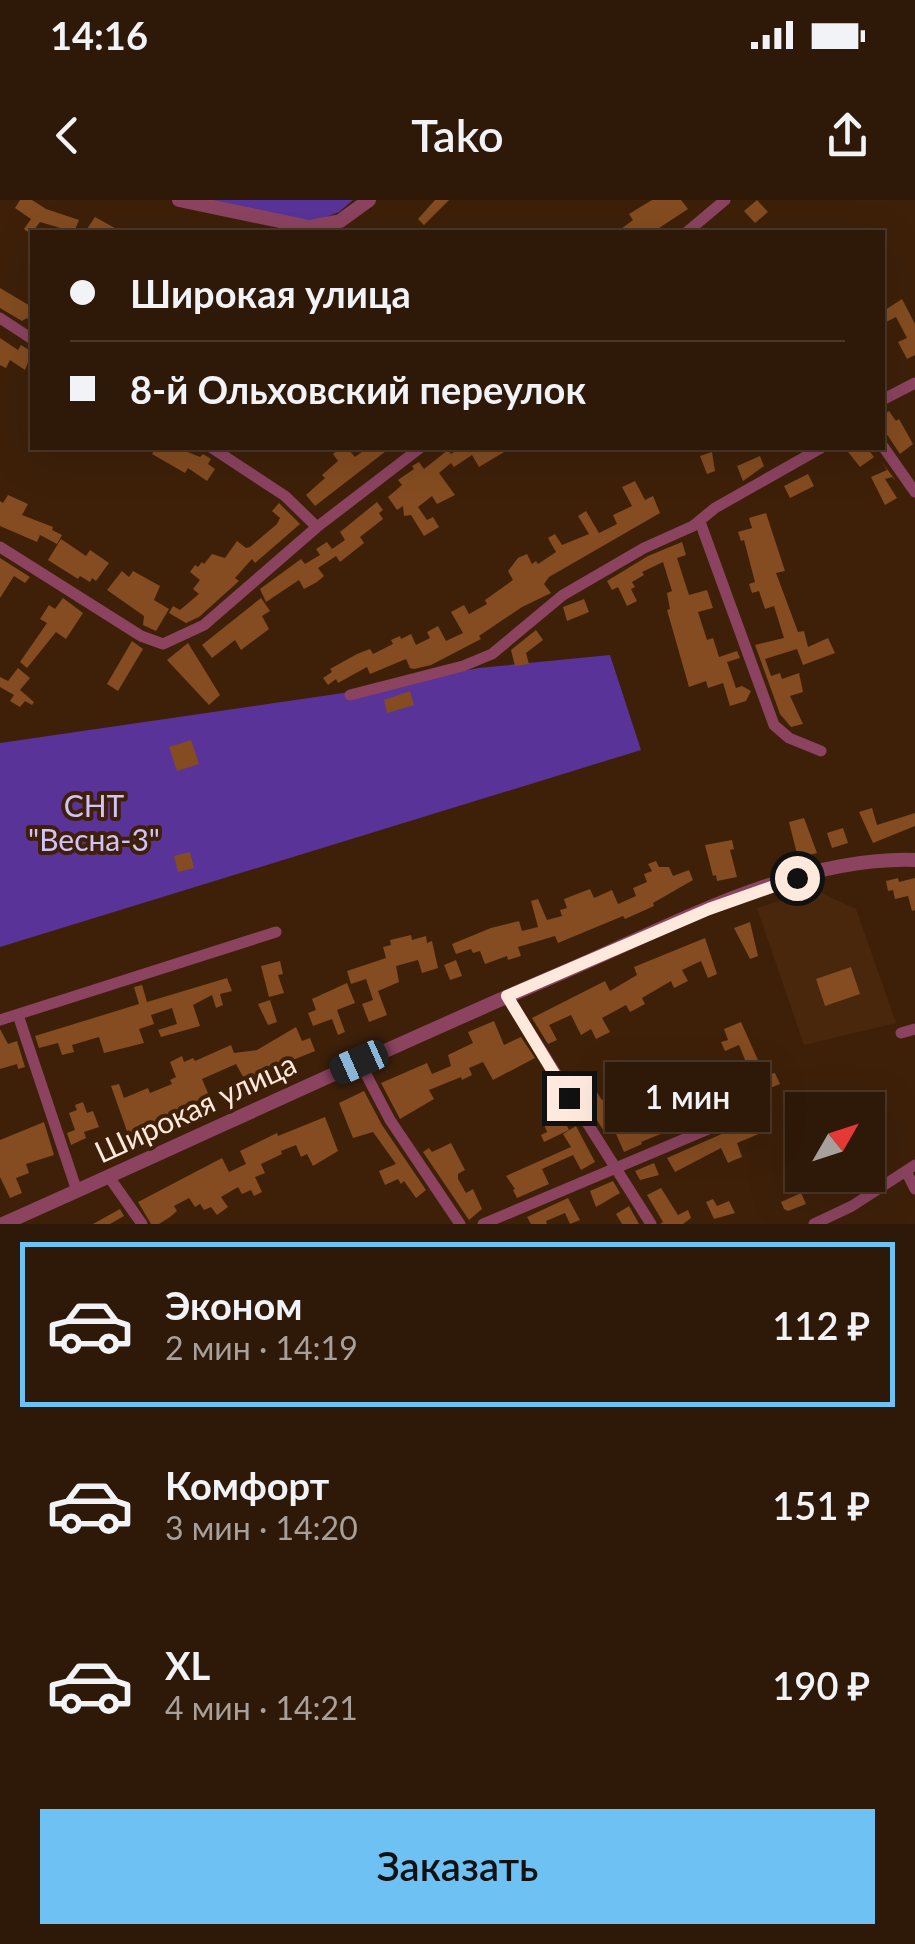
<!DOCTYPE html>
<html lang="ru">
<head>
<meta charset="utf-8">
<style>
	body { margin:0; font-family:Lato,sans-serif; background:#362111; color:#f1f3f6; height:100vh; display:flex; flex-direction:column; font-size:38px; white-space:nowrap }
	* { box-sizing:border-box; margin:0 }
	p { font-size:32px; color:#a7a09b }
	.icon { flex:none; width:55px; height:55px; fill:none; stroke:currentColor; stroke-width:2; stroke-linecap:round; stroke-linejoin:round }
	.map { position:relative; height:1024px; overflow:hidden }
	.sheet { display:flex; flex-direction:column; background:#2e1807; flex:1 }
	.sheet>* { flex:none }
	.banner { position:absolute; left:30px; top:30px; width:855px; height:220px; border-radius:0px; box-shadow:0 10px 40px #0002,0 0 0 2px #493728; display:grid; align-content:center; height:220px; padding:0 40px; background:#2e1807 }
	.needle { width:65px; rotate:51deg }
	.controls { position:absolute; left:785px; top:892px; display:grid; gap:20px }
	.controls a { display:grid; place-items:center; width:100px; height:100px; border-radius:0px; background:#2e1807; box-shadow:0 10px 40px #0002,0 0 0 2px #493728; font-size:50px }
	.end { position:absolute; width:45px; height:45px; margin:-22px; border:12px solid #fee9dc; background:#111; box-shadow:0 0 0 5px #111 }
	.from { border-radius:50% }
	.bubble { position:absolute; height:70px; border-radius:0px; background:#2e1807; box-shadow:0 10px 40px #0002,0 0 0 2px #493728; font-size:32px; font-weight:600; line-height:70px; text-align:center }
	.car { position:absolute; width:30px; height:60px; margin:-30px -15px; border-radius:12px; box-shadow:0 0 8px 2px #0007; background:linear-gradient(#222 24%,#8ab4d8 0 40%,#222 0 76%,#8ab4d8 0 86%,#222 0) }
	.banner b { display:flex; align-items:center; gap:35px; height:95px; font-size:38px }
	.banner b+b { border-top:2px solid #493728 }
	.banner i { width:25px; height:25px; background:#f1f3f6 }
	ul { padding:18px 0 0; list-style:none }
	li { display:flex; align-items:center; gap:30px; height:165px; margin:0 20px 15px; padding:0 20px; border:5px solid transparent; border-radius:0px }
	li div { flex:1 }
	li b { display:block; font-size:38px }
	li em { font-style:normal; font-weight:600 }
	li.on { border-color:#6ec2f3 }
	li>.icon { width:90px; height:90px; stroke-width:1.5 }
	.cta { display:flex; gap:20px; margin-top:auto; padding:20px 40px }
	.cta a { flex:1; height:115px; border-radius:0px; background:#6ec2f3; color:#111; font-size:40px; font-weight:600; line-height:115px; text-align:center }
	.status { display:flex; justify-content:space-between; align-items:center; height:70px; padding:0 50px; background:#2e1807; direction:ltr }
	.status svg { height:28px; fill:currentColor }
	header { display:flex; justify-content:space-between; align-items:center; height:130px; padding:0 40px; background:#2e1807; font-size:45px; font-weight:600 }
	.map>svg:first-child { display:block }
	.built { fill:#49270d }
	.green { fill:#593398 }
	.building { fill:#844c20 }
	.lines { fill:none; stroke-linecap:round; stroke-linejoin:round }
	.minor { stroke:#8b4360; stroke-width:11 }
	.tertiary { stroke:#8b4360; stroke-width:14 }
	.route { stroke:#fee9dc; stroke-width:12 }
	.labels { text-anchor:middle; dominant-baseline:central; stroke-width:8; stroke-linejoin:round; paint-order:stroke }
	.park-label { font-size:30px; fill:#d1c2fb; stroke:#3e2009 }
	.street-label { font-size:30px; fill:#fee9dc; stroke:#3e2009 }
</style>
</head>
<body>
<div class="status"><b>14:16</b><svg viewBox="0 0 49 12"><path d="M0 12V9h3v3zM5 12V6h3v6zM10 12V3h3v9zM15 12V0h3v12zM26 1h20v11H26zM47 4h2v5h-2z"/></svg></div>
<header><svg class="icon" aria-label="back" viewBox="0 0 24 24"><path d="M15 5l-7 7 7 7"/></svg>Tako<svg class="icon" aria-label="share" viewBox="0 0 24 24"><path d="M12 15V3M7 8l5-5 5 5M5 13v7h14v-7"/></svg></header>
<div class="map">
<svg width="915" height="1024" viewBox="0 0 915 1024">
	<rect width="100%" height="100%" fill="#3e2009"/>
	<path class="built" d="M815,690L856,709L896,823L804,845L757,708Z"/>
	<path class="green" d="M211,0H353L339,12L313,22Z
		M610,455L641,550L0,747V543L350,492L479,468Z"/>
	<path class="building" d="M20,0H32L46,9L79,20L74,32L40,22L31,34L24,29L31,19L15,8Z
		M435,0H449L424,25L418,19Z
		M652,0H681L688,9L653,32H617L633,20L629,14Z
		M757,0L768,12L755,23L744,11Z
		M95,17L122,32H93L87,29Z
		M0,88L32,107V122L27,118L22,121L0,108Z
		M902,99L915,124V155L907,159L898,142L907,138L896,117L882,124V112Z
		M0,138L18,150L21,145L32,152L25,170L10,160L6,168L0,165Z
		M889,211L896,221L899,219L913,244L900,254L882,227V216Z
		M156,248H178L200,257L203,254L211,259L208,264L215,269L207,281L188,268L185,273L152,254Z
		M340,248L344,251L348,249L355,257L367,248H390L315,306L306,295L325,278L322,275L338,261L333,254Z
		M460,248H511L479,267L472,255L454,267L451,263L439,273L455,295L437,304L432,296L418,307L427,320L433,317L439,327L424,336L411,315L404,316L403,306L397,310L388,297L402,285L398,280L414,269L412,266L419,262L424,269L448,250L451,254Z
		M845,248H867L874,257L860,267Z
		M712,252L715,271L707,274L700,256Z
		M760,256L764,266L743,281L737,266Z
		M881,261L896,281L892,277L885,279L897,298L885,305L871,277L887,270Z
		M808,274L814,286L790,298L784,286Z
		M635,281L645,300L653,296L660,313L549,377L544,384L551,393L522,407L479,436L481,439L431,465L414,469L410,468L406,459L370,474L367,467L338,483L336,479L328,485L323,478L332,472L330,469L357,454L370,449L373,454L393,444L391,440L400,436L401,439L411,434L416,445L430,438L427,432L438,426L446,441L463,433L451,412L464,405L469,414L487,404L485,400L513,380L508,371L518,358L527,354L532,364L536,361L538,364L556,352L548,338L555,334L562,345L589,334L578,316L586,311L599,333L617,324L613,315L632,306L622,287Z
		M8,295L28,304L22,315L53,327L52,330L62,335L57,344L40,335L37,342L0,326V301L3,303Z
		M377,302L383,310L379,313L383,319L360,337L364,343L340,362L336,356L318,368L324,376L317,382L304,389L299,380L266,402L260,389L301,359L305,364L320,355L316,349L327,342L332,349L345,340L340,332Z
		M279,303L300,324L255,363L252,359L235,378L239,381L199,417L186,423L169,413L173,406L180,410L199,394L193,389L200,380L190,372L195,365L198,367L202,362L204,364L212,354L225,358L237,341L246,348L250,347L277,324L280,318L272,311Z
		M766,313L785,371L776,373L798,432L804,431L808,447L828,438L835,453L803,465L797,449L765,459L771,476L780,473L782,479L799,473L803,492L790,496L803,524L791,527L780,514L755,445L784,438L774,406L765,409L759,391L752,393L749,384L755,382L744,340L741,341L738,332L752,328L749,318Z
		M61,339L86,356L90,350L109,363L96,381L92,378L90,382L80,376L78,379L48,360Z
		M682,342L686,355L677,358L689,395L707,390L713,408L698,412L707,440L713,438L719,457L737,451L740,458L727,462L736,488L742,486L751,491L746,501L730,506L723,483L708,488L706,481L689,487L667,410L670,409L667,393L672,391L663,362L642,372L644,375L632,382L635,387L631,389L637,401L627,406L618,387L612,390L607,381L648,356Z
		M0,358L30,377L25,383L14,376L0,398Z
		M122,371L129,377L133,371L160,386L154,400L169,409L156,431L143,425L144,416L107,390Z
		M63,398L83,413L66,439L56,432L27,468L20,462L47,423L40,419L49,405L55,409Z
		M261,398L270,411L262,416L269,429L241,450L235,440L212,458L202,445Z
		M584,399L589,412L567,421L563,407Z
		M536,430L543,440L526,453L529,464L515,466L511,450Z
		M132,441L143,449L118,491L107,484Z
		M188,443L220,495L209,505L167,460Z
		M18,468L30,478L20,490L34,502L32,505L25,501L20,507L10,501L14,495L0,487V477L8,481Z
		M410,491L414,505L387,513L384,500Z
		M191,540L199,564L177,571L169,547Z
		M872,608L877,625L915,613V626L873,643L859,612Z
		M804,618L817,653L798,658L789,622Z
		M843,628L848,643L832,648L827,633Z
		M732,640L734,649L730,650L737,677L717,681L716,675L713,676L705,645Z
		M190,652L194,668L178,672L174,656Z
		M656,661L659,667H669L673,676L689,670L693,680L653,703L654,706L625,719L623,716L558,743L555,736L518,747L521,756L508,760L507,756L485,764L480,751L473,753L471,749L456,754L452,744L491,728L519,721L522,731L538,727L531,701L538,699L547,720L562,716L560,710L567,708L564,699L590,689L594,698L612,690L618,704L636,696L633,688L647,682L644,674L652,671L648,664Z
		M898,678L899,682L915,678V710L912,711L908,696L895,699L893,690L888,691L886,681Z
		M750,722L758,756L750,759L734,728Z
		M411,735L412,740L426,736L427,743L432,741L438,768L422,773L418,760L396,766L399,782L378,791L387,815L369,822L362,804L373,800L366,779L351,784L347,771L386,758L383,747L391,745L390,740Z
		M705,738L717,774L708,778L701,761L682,770L688,781L674,788L671,781L642,798L645,804L630,812L626,805L602,818L610,832L596,839L591,829L581,835L571,815L549,825L557,840L548,844L532,818L605,781L610,791L637,775L634,767Z
		M456,760L462,776L450,780L444,765Z
		M280,761L283,774L278,775L284,793L269,797L261,766Z
		M851,767L860,794L825,806L816,779Z
		M227,778L232,791L220,794L223,805L216,808L212,795L193,805L200,826L161,837L158,830L177,824L172,808L151,815L154,824L139,829L144,843L104,853L99,837L72,845L74,852L62,855L58,843L39,848L35,836L139,804L134,787L142,785L147,802Z
		M347,783L355,803L337,810L345,832L338,835L332,819L313,826L308,813L316,810L312,799Z
		M270,800L277,822L268,825L258,804Z
		M494,821L504,845L521,837L535,858L493,880L483,862L469,868L472,875L462,880L461,877L429,890L434,899L400,919L381,883L427,863L432,874L451,866L448,855L473,843L468,832Z
		M741,822L761,867L767,865L771,874L775,873L780,884L755,894L753,889L749,890L745,880L752,877L739,845L725,851L721,842L728,840L724,829Z
		M296,827L302,841L310,838L315,851L288,862L290,866L247,884L236,864L202,879L211,900L128,934L111,886L119,884L124,898L148,888L150,893L172,884L170,880L176,877L170,862L182,856L184,862L193,858L195,861L231,845L234,853L257,850Z
		M0,829L8,844L17,841L25,867L18,869L17,864L0,869Z
		M690,878L694,888L721,881L733,905L641,942L642,944L624,952L613,927L605,933L580,893L592,885L602,900L607,897L617,904L629,924L655,913L651,904L685,888L682,881Z
		M364,891L382,925L426,990L416,998L404,981L401,984L398,979L385,985L379,971L396,964L373,932L353,938L339,903Z
		M561,899L569,912L562,916L569,930L544,942L541,935L547,932L544,924L553,920L549,906Z
		M83,902L87,913L93,911L99,927L84,932L86,938L71,945L67,933L75,930L69,913L77,910L75,905Z
		M325,917L338,951L313,966L307,954L301,957L296,945L281,951L282,954L261,964L265,973L255,977L262,992L254,996L251,990L242,994L238,987L221,997L228,1007L217,1015L211,1007L204,1010L200,1004L195,1007L189,998L174,1006L177,1011L170,1017L159,1024H151L138,1002L222,958L229,972L246,964L240,951L277,933L278,936Z
		M763,920L768,930L737,943L742,957L732,961L728,963L721,948L675,972L667,958L749,922L750,925Z
		M44,922L54,955L26,964L29,973L16,978L22,993L10,998L0,977V940Z
		M576,926L595,962L581,970L573,955L542,969L549,984L517,998L513,990L515,989L506,976L571,947L563,934Z
		M451,943L465,970L458,974V979L466,993L473,989L482,1009L469,1020L423,952L429,948L432,952Z
		M654,963L659,975L640,980L635,971Z
		M838,975H853L858,985L838,994L831,979Z
		M613,981L620,993L596,1007L590,991Z
		M661,988L678,1015L688,1010L691,1018L683,1024H660L663,1022L647,995Z
		M801,993L806,1004L788,1011L784,1009L781,1002Z
		M568,998L580,1020L570,1024L565,1013L546,1021L547,1024H531L527,1017Z
		M713,999L717,1006L729,1001L735,1013L714,1019L706,1002Z
		M629,1006L639,1024H622L616,1014Z
		M120,1009L124,1016L110,1024H93Z"/>
	<g class="lines">
		<path class="minor" d="M687,32L725,0
			M0,118L32,139
			M882,200L915,183
			M882,245L915,292
			M212,248L285,296L317,327
			M700,322L774,525L789,538L821,551
			M0,347L141,436L163,444L204,425L317,327L420,248
			M350,495L463,466L492,454L563,395L644,348L693,326L715,308L821,248
			M507,796L651,1024
			M18,815L77,991
			M0,820L276,732
			M901,833L915,829
			M359,861L390,920L460,1024
			M906,971L915,989
			M109,977L142,1024
			M483,1024L765,905
			M814,1024L852,1006L915,965"/>
		<path class="tertiary" d="M179,0L309,27L340,21L369,0
			M3,1024C190,941 375,853 564,772C671,726 796,656 915,660"/>
	</g>
	<g class="lines">
		<path class="route" d="M569,898L507,796L709,709L797,678"/>
	</g>
	<g class="labels">
		<g class="park-label">
			<text x="94" y="605">СНТ<tspan x="94" dy="34">"Весна-3"</tspan></text>
		</g>
		<g class="street-label">
			<text transform="translate(195 907) rotate(-25)">Широкая улица</text>
		</g>
	</g>
</svg>
<div class="controls">
<a><svg class="needle" viewBox="-14 -14 28 28"><path d="M0-13l5 13h-10z" fill="#e53935"/><path d="M0 13l5-13h-10z" fill="#a7a09b"/></svg></a>
</div>
<i class="end from" style="left:797px;top:678px"></i>
<i class="end" style="left:569px;top:898px"></i>
<div class="bubble" style="left:605px;top:862px;width:165px">1 мин</div>
<i class="car" style="left:359px;top:862px;rotate:246deg"></i>
<div class="banner">
<b><i class="from"></i>Широкая улица</b>
<b><i></i>8-й Ольховский переулок</b>
</div>
</div>
<section class="sheet">
<ul>
<li class="on"><svg class="icon" aria-label="car" viewBox="0 0 24 24"><path d="M5 17H2v-5l4-1 3-4h7l3 4 3 1v5h-3M9 17h6M6 11h13"/><circle cx="7" cy="17" r="2"/><circle cx="17" cy="17" r="2"/></svg><div><b>Эконом</b><p>2 мин · 14:19</p></div><em>112 ₽</em></li>
<li><svg class="icon" aria-label="car" viewBox="0 0 24 24"><path d="M5 17H2v-5l4-1 3-4h7l3 4 3 1v5h-3M9 17h6M6 11h13"/><circle cx="7" cy="17" r="2"/><circle cx="17" cy="17" r="2"/></svg><div><b>Комфорт</b><p>3 мин · 14:20</p></div><em>151 ₽</em></li>
<li><svg class="icon" aria-label="car" viewBox="0 0 24 24"><path d="M5 17H2v-5l4-1 3-4h7l3 4 3 1v5h-3M9 17h6M6 11h13"/><circle cx="7" cy="17" r="2"/><circle cx="17" cy="17" r="2"/></svg><div><b>XL</b><p>4 мин · 14:21</p></div><em>190 ₽</em></li>
</ul>
<div class="cta"><a>Заказать</a></div>
</section>
</body>
</html>
